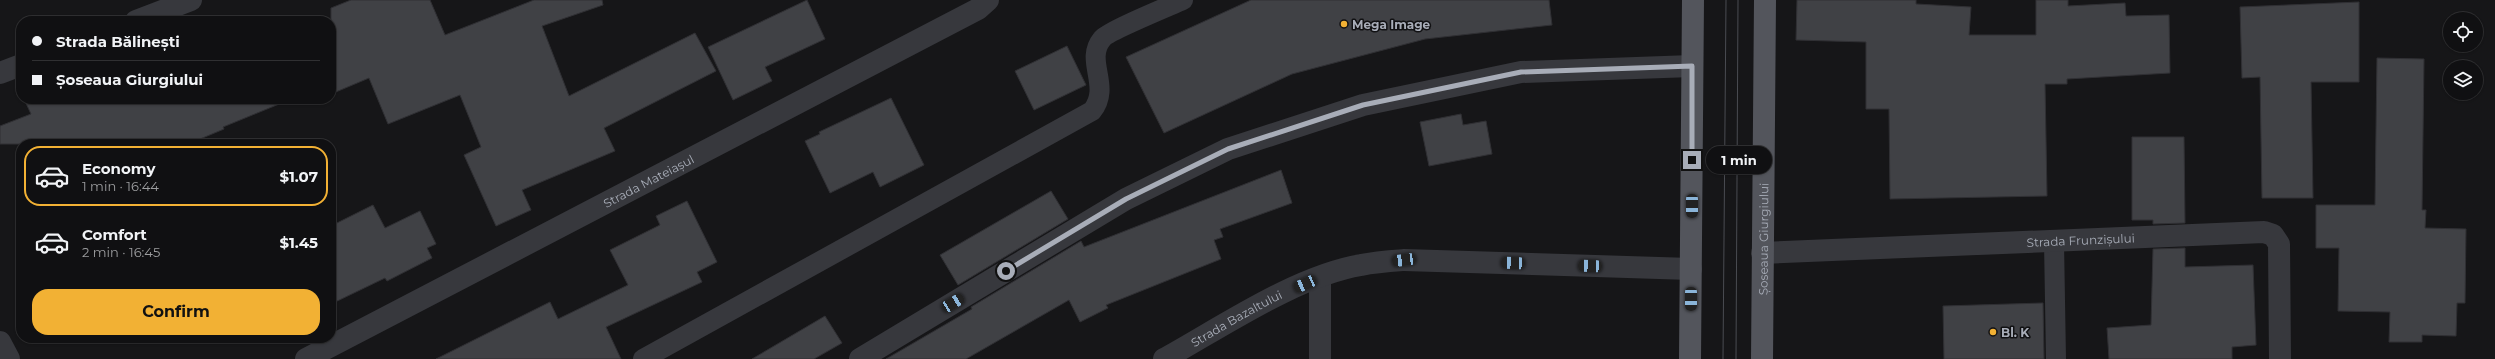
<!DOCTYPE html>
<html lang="en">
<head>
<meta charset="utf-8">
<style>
	body { margin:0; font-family:Montserrat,sans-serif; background:#19191b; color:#f1f3f6; height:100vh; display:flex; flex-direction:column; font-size:15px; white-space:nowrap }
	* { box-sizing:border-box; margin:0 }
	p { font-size:13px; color:#9c9d9f }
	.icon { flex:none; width:22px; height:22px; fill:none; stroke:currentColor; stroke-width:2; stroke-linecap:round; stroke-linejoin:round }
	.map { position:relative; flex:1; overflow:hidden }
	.side { position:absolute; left:16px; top:139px; width:320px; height:204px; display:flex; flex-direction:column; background:#101012; border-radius:16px; box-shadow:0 1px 3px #0004,0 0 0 1px #303032 }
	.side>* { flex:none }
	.hud { position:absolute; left:16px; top:16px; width:320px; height:88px; border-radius:16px; box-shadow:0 1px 3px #0004,0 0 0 1px #303032; display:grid; align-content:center; height:88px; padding:0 16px; background:#101012 }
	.tools { position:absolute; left:2443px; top:12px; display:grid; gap:8px }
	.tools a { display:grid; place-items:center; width:40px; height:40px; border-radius:50%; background:#101012; box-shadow:0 1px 3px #0004,0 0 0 1px #303032; font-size:20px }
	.end { position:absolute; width:18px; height:18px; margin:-9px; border:5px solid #a8adb8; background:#111; box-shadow:0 0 0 2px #111 }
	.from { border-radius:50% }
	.bubble { position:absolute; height:28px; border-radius:14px; background:#101012; box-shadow:0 1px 3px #0004,0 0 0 1px #303032; font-size:13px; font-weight:700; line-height:28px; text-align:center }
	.car { position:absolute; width:12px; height:24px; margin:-12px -6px; border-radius:5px; box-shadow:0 0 3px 1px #0007; background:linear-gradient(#222 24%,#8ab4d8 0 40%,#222 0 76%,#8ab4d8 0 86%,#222 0) }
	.hud b { display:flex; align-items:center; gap:14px; height:38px; font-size:15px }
	.hud b+b { border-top:1px solid #303032 }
	.hud i { width:10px; height:10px; background:#f1f3f6 }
	ul { padding:7px 0 0; list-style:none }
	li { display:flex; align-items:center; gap:12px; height:60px; margin:0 8px 6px; padding:0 8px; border:2px solid transparent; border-radius:16px }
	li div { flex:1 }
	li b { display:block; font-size:15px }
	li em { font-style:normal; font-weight:700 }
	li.selected { border-color:#f2b134 }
	li>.icon { width:36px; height:36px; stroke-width:1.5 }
	.action { display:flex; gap:8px; margin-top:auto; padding:8px 16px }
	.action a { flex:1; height:46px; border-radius:16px; background:#f2b134; color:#111; font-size:16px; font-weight:700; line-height:46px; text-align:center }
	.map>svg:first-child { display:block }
	.building { fill:#404145; stroke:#303034 }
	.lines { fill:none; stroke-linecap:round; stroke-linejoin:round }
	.service { stroke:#37383d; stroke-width:20 }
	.minor { stroke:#37383d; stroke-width:22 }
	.primary { stroke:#53555c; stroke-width:22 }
	.tram { stroke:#4a4c52; stroke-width:1 }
	.route { stroke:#a8adb8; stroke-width:5 }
	.poi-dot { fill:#f2b134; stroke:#111113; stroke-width:1.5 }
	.labels { text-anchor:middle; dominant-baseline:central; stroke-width:3; stroke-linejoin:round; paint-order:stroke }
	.poi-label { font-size:12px; font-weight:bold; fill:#a8adb8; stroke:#111113; text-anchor:start }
	.street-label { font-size:12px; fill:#a8adb8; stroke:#111113 }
</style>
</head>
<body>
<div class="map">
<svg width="2495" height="359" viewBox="0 0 2495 359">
	<rect width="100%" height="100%" fill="#161618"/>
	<path class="building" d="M351,0H430L445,35L534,0H602L603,5L542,26L569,96L695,33L716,71L604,128L615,151L522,190L531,210L496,226L464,155L481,147L460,95L388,124L369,78L331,94V8Z
		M807,0L825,39L765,67L772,81L733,100L708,47Z
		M1251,0H1549L1552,25L1425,39L1292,74L1164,133L1126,57Z
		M1797,0H1916V4L1971,7L1969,35H2036V0H2068V6L2125,3L2126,16L2169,15L2170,73L2067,79V84H2045L2047,196L1890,199L1889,109H1866V42L1796,40Z
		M2359,2V82H2311L2313,198H2262L2260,77L2242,78L2240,7Z
		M1067,46L1086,85L1034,110L1015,71Z
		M2377,58L2424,59L2422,210H2426L2425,228L2466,229L2465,303H2457L2456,336L2422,335V342H2389L2390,312L2338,311L2339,248H2316V205H2375Z
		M891,98L924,165L880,187L873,172L830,193L805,141L820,134L819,132Z
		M24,99H289V100L223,127L224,129L188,144H0V126L31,114Z
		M1461,114L1463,125L1486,121L1492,154L1429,166L1420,122Z
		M2132,137H2184L2185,223L2153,224V220H2132Z
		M1281,170L1292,203L1220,229L1223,237L1214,240L1221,259L1106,305L1108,308L1080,322L1069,300L966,359H886L972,309L971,307L1081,241L1084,247Z
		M1051,191L1068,219L958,285L940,255Z
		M687,201L717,262L697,272L702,282L606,327L621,359H436L550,302L558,319L628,285L610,250L660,225L656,216Z
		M373,205L385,228L420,211L436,244L427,248L432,258L387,281L385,278L331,304V226Z
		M2185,248V267L2253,265L2256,345L2232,347V359H2109L2107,328L2151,325L2153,249Z
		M2043,303L2044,359H1944L1943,306Z
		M825,316L842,343L814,359H752Z"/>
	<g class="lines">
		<path class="service" d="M2054,242L2056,359
			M643,359L1092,111C1112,86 1084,61 1102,39C1108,31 1170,6 1183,0"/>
		<g class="minor">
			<path d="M136,21L191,0"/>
			<path d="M0,73L21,65"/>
			<path id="s1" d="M1762,253L2264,232L2273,235L2279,244L2280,359"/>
			<path d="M1320,278V359"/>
			<path d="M0,342L9,359"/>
			<path id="s2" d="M306,359L978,9L988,0"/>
			<path d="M860,359L1126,199L1228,149L1363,105L1521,72L1692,66"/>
			<path id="s3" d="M1164,359C1222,327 1296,276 1361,265C1375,262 1390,261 1404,260L1691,269"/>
		</g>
		<g class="primary">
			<path d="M1690,359L1693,0"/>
			<path id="s4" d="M1762,359L1765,0"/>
		</g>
		<path class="tram" d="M1723,359L1726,0
			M1736,359L1738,0"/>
	</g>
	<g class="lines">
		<path class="route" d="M1006,271L1126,199L1228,149L1363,105L1521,72L1692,66V160"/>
	</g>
	<g class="poi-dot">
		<circle cx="1344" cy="24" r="4"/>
		<circle cx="1993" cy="332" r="4"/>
	</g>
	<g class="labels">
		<g class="poi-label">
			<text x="1352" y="24">Mega Image</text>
			<text x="2001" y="332">Bl. K</text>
		</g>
		<g class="street-label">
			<text stroke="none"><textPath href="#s2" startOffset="386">Strada Mateiașul</textPath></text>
			<text stroke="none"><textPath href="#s4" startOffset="120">Șoseaua Giurgiului</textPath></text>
			<text stroke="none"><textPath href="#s1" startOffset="319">Strada Frunzișului</textPath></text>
			<text stroke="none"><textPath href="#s3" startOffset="83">Strada Bazaltului</textPath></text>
		</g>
	</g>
</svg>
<div class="tools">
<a><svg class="icon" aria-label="locate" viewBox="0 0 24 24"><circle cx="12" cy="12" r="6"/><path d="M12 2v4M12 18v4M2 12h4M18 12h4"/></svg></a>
<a><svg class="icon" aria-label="layers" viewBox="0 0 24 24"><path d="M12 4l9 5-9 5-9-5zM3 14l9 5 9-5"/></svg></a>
</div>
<i class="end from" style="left:1006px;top:271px"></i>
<i class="end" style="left:1692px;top:160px"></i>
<div class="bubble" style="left:1706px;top:146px;width:66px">1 min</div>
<i class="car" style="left:1692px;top:206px;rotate:180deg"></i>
<i class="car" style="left:1404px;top:260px;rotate:263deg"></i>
<i class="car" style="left:1513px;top:263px;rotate:272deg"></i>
<i class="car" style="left:1590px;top:266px;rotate:272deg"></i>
<i class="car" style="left:1305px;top:284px;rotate:246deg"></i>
<i class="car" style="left:1691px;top:299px;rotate:180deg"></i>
<i class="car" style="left:953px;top:303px;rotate:59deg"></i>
<div class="hud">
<b><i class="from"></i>Strada Bălinești</b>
<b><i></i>Șoseaua Giurgiului</b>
</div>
<section class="side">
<ul>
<li class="selected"><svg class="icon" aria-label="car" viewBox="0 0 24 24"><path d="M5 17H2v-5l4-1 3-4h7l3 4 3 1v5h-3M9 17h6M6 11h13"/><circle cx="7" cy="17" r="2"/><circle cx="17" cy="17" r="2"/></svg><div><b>Economy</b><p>1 min · 16:44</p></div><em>$1.07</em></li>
<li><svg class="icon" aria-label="car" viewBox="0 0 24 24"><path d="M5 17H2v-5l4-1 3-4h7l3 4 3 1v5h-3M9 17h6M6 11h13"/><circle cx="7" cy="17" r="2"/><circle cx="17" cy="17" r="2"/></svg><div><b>Comfort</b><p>2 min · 16:45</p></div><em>$1.45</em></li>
</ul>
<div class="action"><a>Confirm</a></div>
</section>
</div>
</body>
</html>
